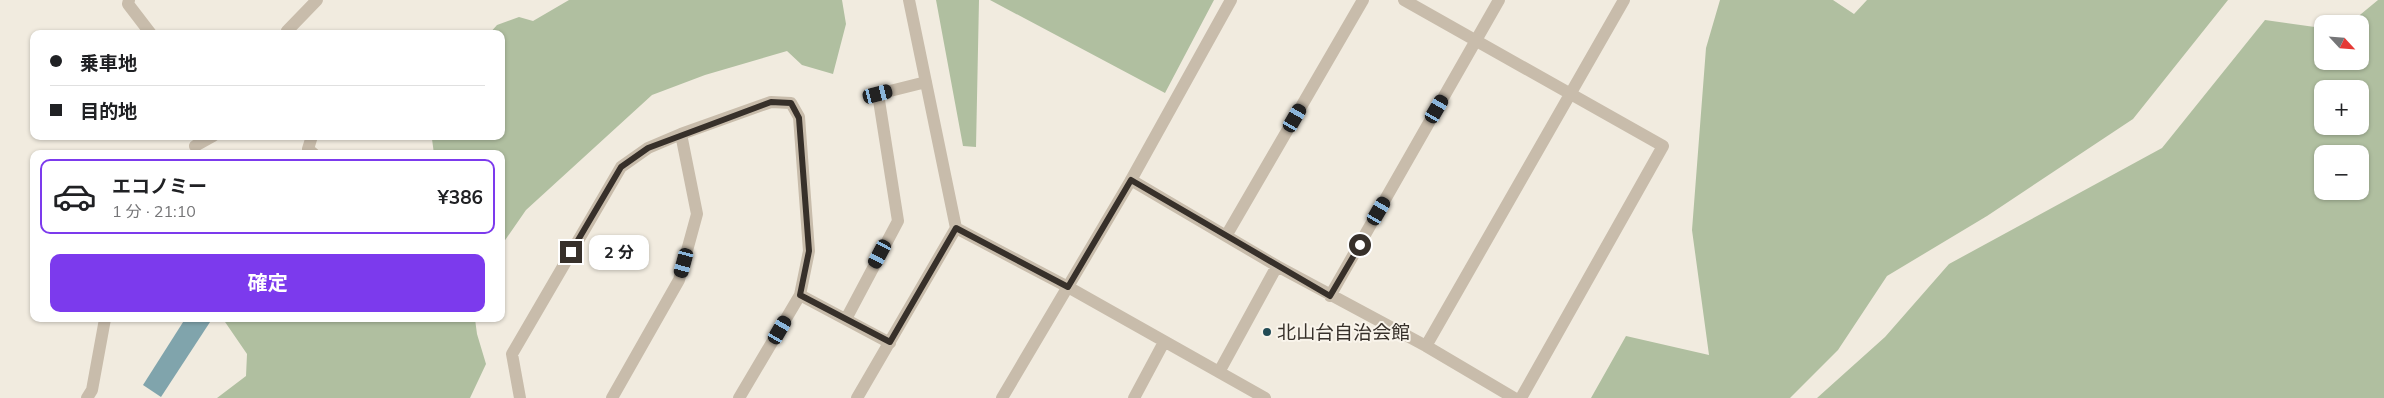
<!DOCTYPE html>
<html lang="ja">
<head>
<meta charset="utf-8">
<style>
	body { margin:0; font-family:Mulish,"Noto Sans JP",sans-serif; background:#f6f6f6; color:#202124; height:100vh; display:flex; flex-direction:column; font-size:19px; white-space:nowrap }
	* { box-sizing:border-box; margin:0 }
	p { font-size:16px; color:#757577 }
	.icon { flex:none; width:28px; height:28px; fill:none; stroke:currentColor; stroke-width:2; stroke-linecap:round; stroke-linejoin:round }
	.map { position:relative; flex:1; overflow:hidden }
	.details { position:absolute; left:30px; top:150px; width:475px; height:172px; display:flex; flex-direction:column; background:#fff; border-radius:10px; box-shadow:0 1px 4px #0004 }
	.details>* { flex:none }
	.hud { position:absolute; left:30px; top:30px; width:475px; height:110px; border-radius:10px; box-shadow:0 1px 4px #0004; display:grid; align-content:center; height:110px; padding:0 20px; background:#fff }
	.needle { width:32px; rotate:116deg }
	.fabs { position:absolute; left:2314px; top:15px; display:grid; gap:10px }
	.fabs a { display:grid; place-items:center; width:55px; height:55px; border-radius:10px; background:#fff; box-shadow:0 1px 4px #0004; font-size:25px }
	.end { position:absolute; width:22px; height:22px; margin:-11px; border:6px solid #37302a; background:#fff; box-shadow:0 0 0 2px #fff }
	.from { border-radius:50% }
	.bubble { position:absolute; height:35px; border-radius:10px; background:#fff; box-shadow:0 1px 4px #0004; font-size:16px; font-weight:700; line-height:35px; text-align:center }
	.car { position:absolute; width:15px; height:30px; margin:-15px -8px; border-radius:6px; box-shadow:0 0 4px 1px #0007; background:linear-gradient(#222 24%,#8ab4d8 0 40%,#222 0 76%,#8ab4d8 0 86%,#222 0) }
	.hud b { display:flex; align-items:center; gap:18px; height:48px; font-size:19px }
	.hud b+b { border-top:1px solid #e0e0e0 }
	.hud i { width:12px; height:12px; background:#202124 }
	ul { padding:9px 0 0; list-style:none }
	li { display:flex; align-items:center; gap:15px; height:75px; margin:0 10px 8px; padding:0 10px; border:2px solid transparent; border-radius:10px }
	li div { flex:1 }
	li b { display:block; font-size:19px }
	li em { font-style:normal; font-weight:700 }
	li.current { border-color:#7c3aed }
	li>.icon { width:45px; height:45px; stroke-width:1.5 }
	.action { display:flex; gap:10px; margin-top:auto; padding:10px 20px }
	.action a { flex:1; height:58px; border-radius:10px; background:#7c3aed; color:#fff; font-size:20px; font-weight:700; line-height:58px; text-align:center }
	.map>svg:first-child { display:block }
	.green { fill:#b0bfa0; fill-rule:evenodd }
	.water { fill:#80a4ac }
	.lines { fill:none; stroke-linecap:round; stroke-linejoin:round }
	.minor { stroke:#c8bcab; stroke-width:12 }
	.tertiary { stroke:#c8bcab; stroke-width:12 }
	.route { stroke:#37302a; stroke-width:6 }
	.poi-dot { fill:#224b55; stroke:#f9f4eb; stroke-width:2 }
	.labels { text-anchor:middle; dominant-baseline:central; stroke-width:4; stroke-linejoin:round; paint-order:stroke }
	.poi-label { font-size:19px; fill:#37302a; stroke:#f9f4eb; text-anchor:start }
</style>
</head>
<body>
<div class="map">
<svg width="2384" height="398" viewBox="0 0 2384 398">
	<rect width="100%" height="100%" fill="#f1ebdf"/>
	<path class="green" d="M569,0H842L846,24L833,74L802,65L787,51L705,75L652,95L526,210L501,246V154H434L432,139L435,136H501V34H489L497,25L519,17L533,21Z
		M936,0H979L976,147L963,146Z
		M990,0H1214L1165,93Z
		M1720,0H1833L1854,14L1867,0H2228L2133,119L1987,216L1887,276L1838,350L1790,398H1591L1626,336L1709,355L1692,230L1706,48Z
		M2378,0H2384V398H1817L1885,337L1949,264L2162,148L2265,20L2322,28V61H2360V24H2349ZM2322,89H2360V126H2322ZM2322,154H2360V191H2322Z
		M223,319H475L477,334L486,364L470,398H217L246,376L247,354Z"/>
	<path class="water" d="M185,319H212L161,397L143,385Z"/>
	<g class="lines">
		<path class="minor" d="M129,0L128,4L151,34
			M1404,0L1663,146L1521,398
			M289,34L287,31L317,0
			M312,136L308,149L314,154
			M195,146L213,136
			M1131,180L1277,266L1426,346L1514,398
			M956,228L1068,287L1265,398
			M1226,236L1363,0
			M800,295L890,343
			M1330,296L1499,0
			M846,319L898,221L878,94L926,82
			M1426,346L1624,0
			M1219,372L1277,266
			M87,398L92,390L105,319
			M520,398L512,354L621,167L648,148L681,134L771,102L791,103L799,117L809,251L800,295L739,398
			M612,398L679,280L697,214L681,134
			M857,398L956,228L909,0
			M1134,398L1164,342"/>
		<path class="tertiary" d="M1002,398L1131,180L1231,0"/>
	</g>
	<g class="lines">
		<path class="route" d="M571,252L621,167L648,148L771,102L791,103L799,118L809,251L800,295L890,342L956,228L1068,287L1131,180L1330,296L1360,245"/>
	</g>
	<circle class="poi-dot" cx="1267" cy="332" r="5"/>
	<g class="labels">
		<g class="poi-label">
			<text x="1277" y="332">北山台自治会館</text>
		</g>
	</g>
</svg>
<div class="fabs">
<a><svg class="needle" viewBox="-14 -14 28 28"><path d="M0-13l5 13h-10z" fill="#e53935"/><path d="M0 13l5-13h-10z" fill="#757577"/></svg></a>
<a>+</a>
<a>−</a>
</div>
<i class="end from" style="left:1360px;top:245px"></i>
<i class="end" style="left:571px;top:252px"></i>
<div class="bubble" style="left:589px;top:235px;width:60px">2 分</div>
<i class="car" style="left:878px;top:94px;rotate:76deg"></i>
<i class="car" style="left:1437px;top:109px;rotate:30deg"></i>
<i class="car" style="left:1295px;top:118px;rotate:30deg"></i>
<i class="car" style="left:1379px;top:211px;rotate:30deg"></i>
<i class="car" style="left:880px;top:254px;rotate:208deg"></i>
<i class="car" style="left:684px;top:263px;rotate:195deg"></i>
<i class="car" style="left:780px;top:330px;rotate:30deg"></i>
<div class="hud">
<b><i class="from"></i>乗車地</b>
<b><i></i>目的地</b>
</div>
<section class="details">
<ul>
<li class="current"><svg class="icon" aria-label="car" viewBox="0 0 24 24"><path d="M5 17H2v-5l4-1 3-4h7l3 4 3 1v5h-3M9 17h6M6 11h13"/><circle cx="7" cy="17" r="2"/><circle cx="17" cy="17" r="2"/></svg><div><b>エコノミー</b><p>1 分 · 21:10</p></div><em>¥386</em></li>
</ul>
<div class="action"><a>確定</a></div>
</section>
</div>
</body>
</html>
